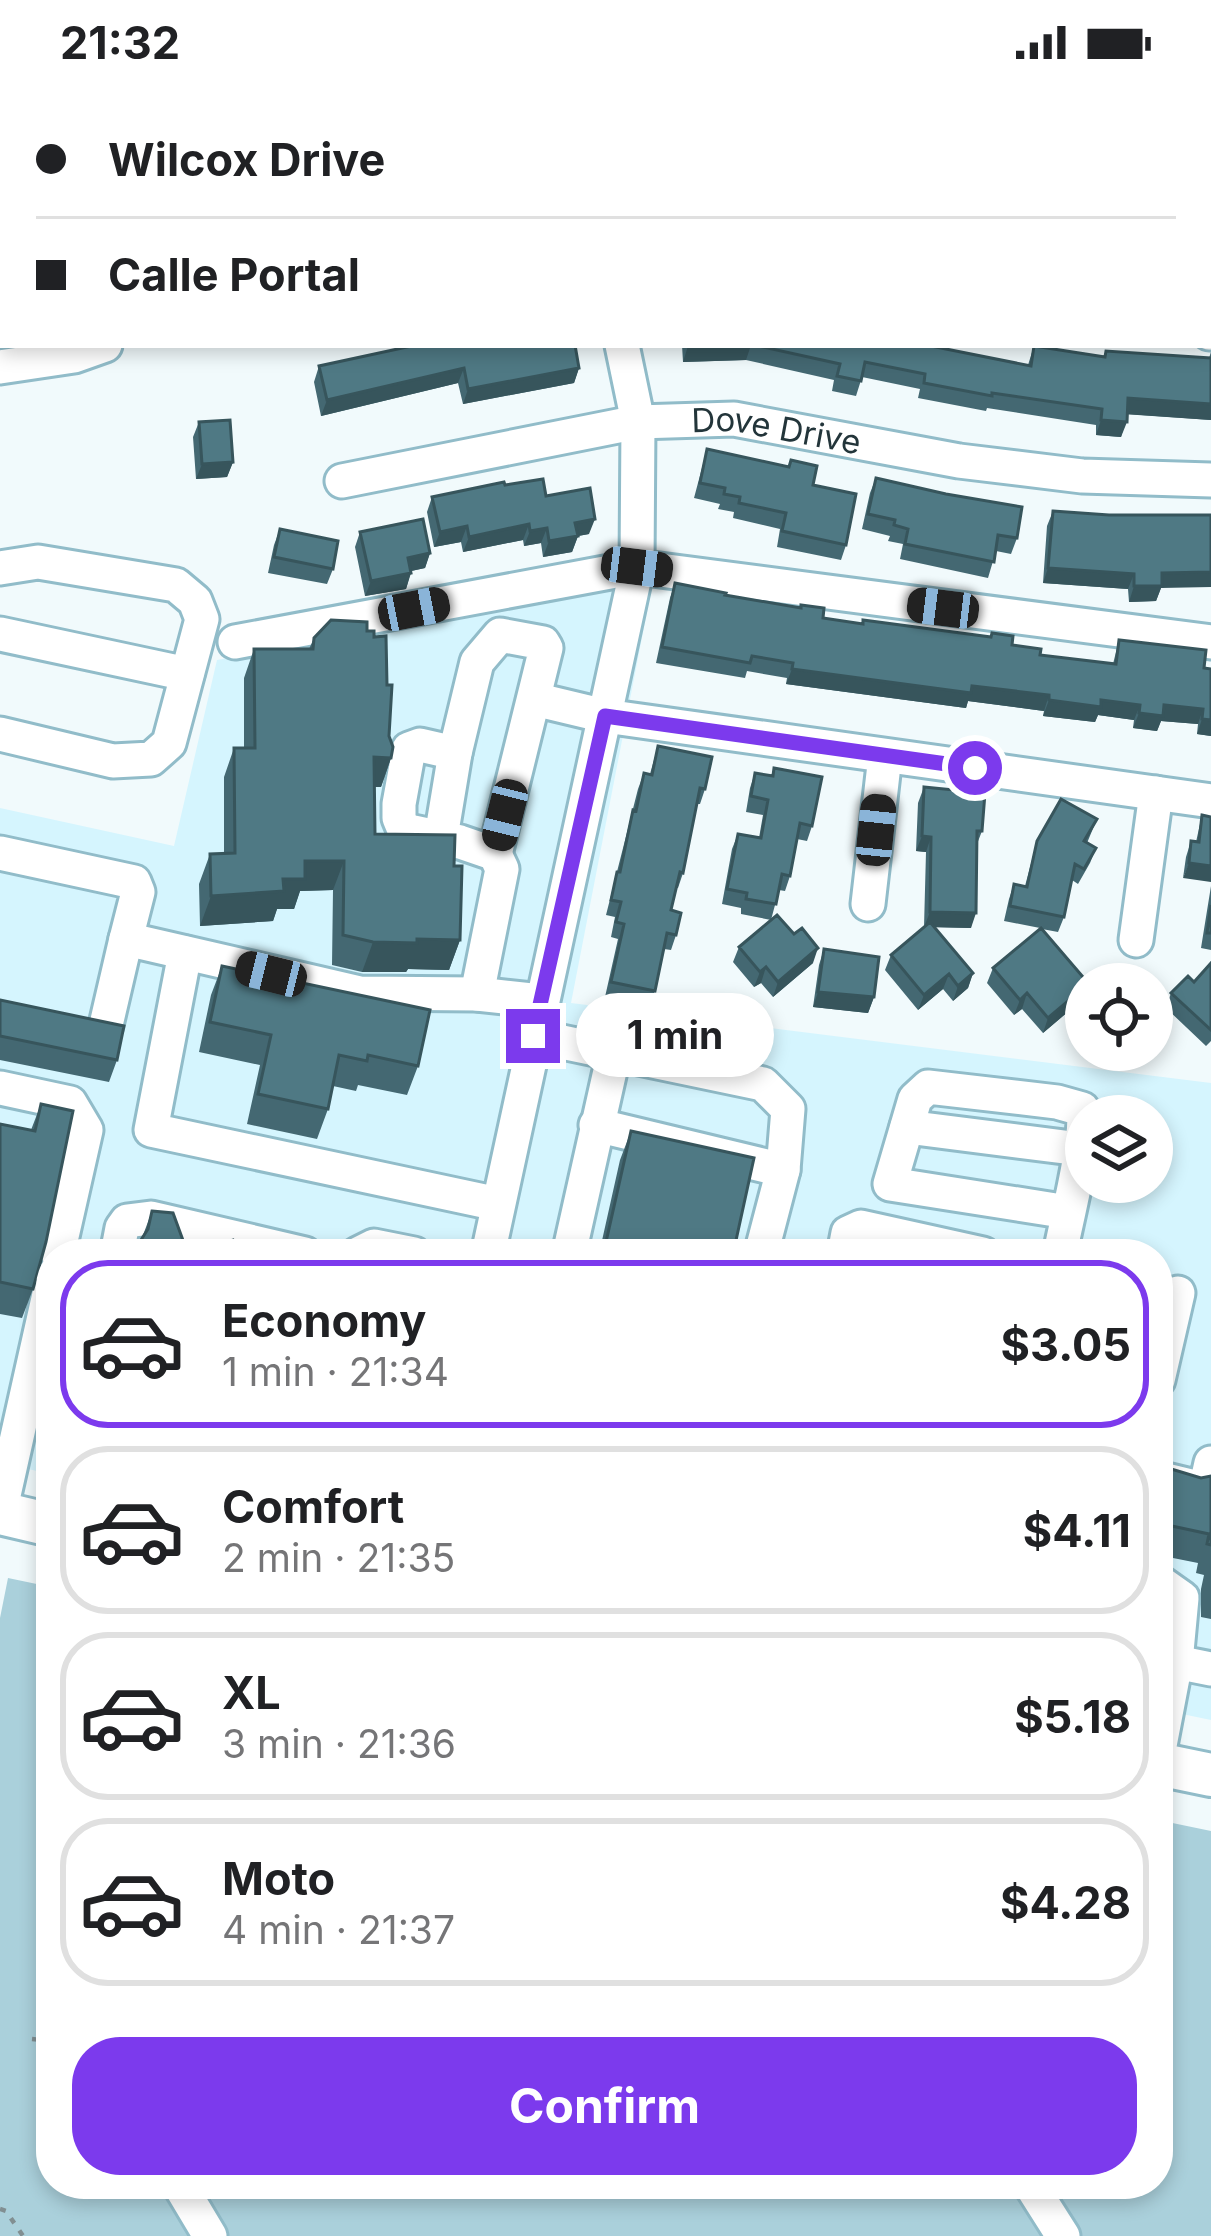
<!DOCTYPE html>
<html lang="en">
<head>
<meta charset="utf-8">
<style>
	body { margin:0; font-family:Inter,sans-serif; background:#f6f6f6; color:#202124; height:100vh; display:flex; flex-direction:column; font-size:45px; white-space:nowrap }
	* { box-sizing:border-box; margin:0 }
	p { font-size:39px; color:#757577 }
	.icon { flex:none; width:66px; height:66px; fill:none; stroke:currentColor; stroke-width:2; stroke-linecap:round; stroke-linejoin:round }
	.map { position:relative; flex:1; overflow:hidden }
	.drawer { position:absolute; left:36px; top:1155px; width:1137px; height:960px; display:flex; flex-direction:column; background:#fff; border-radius:48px; box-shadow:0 6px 18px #0003 }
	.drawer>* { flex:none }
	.hud { position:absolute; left:0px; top:0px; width:1212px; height:264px; box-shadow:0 6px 18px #0003; display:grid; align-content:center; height:264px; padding:0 36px; background:#fff }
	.controls { position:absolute; left:1065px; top:879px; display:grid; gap:24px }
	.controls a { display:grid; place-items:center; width:108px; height:108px; border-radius:50%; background:#fff; box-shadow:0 6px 18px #0003; font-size:60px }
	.end { position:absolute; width:54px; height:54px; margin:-27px; border:15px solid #7c3aed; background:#fff; box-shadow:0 0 0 6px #fff }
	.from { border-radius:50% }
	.bubble { position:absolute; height:84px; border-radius:42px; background:#fff; box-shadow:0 6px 18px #0003; font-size:39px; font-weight:700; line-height:84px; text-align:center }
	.car { position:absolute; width:36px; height:72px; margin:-36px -18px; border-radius:15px; box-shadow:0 0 9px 3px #0007; background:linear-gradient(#222 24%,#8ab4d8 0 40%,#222 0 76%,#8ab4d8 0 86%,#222 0) }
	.hud b { display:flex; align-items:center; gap:42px; height:114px; font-size:45px }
	.hud b+b { border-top:3px solid #e0e0e0 }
	.hud i { width:30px; height:30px; background:#202124 }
	ul { padding:21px 0 0; list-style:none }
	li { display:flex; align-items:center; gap:36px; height:168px; margin:0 24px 18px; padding:0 12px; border:6px solid #e0e0e0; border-radius:48px }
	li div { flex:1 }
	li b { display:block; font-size:45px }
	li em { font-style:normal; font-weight:700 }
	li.active { border-color:#7c3aed }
	li>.icon { width:108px; height:108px; stroke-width:1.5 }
	.button { display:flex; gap:24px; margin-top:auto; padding:24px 36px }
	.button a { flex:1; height:138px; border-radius:48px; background:#7c3aed; color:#fff; font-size:48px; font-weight:700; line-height:138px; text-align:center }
	.status { display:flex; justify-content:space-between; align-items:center; height:84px; padding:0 60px; background:#fff; direction:ltr }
	.status svg { height:33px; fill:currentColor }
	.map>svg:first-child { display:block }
	.built { fill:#d5f5fe; fill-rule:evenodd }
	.green { fill:#aad0db }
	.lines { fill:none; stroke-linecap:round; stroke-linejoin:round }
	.minor-casing { stroke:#91bcc9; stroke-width:39 }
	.major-casing { stroke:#91bcc9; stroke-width:48 }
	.path { stroke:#818f92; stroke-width:4.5; stroke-dasharray:6 9; stroke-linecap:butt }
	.minor { stroke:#fff; stroke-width:33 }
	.major { stroke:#fff; stroke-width:42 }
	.wall { fill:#446872 }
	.shaded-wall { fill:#37555c }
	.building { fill:#4f7984; stroke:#37555c; stroke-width:3 }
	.route { stroke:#7c3aed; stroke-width:15 }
	.labels { text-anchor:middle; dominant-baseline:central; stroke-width:12; stroke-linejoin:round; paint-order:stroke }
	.street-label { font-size:33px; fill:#23353a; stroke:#fff }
</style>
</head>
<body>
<div class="status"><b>21:32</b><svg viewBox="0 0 49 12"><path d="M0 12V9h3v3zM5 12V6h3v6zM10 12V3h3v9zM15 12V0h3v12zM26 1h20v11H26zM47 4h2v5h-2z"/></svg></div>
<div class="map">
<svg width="1211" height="2152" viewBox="0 0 1211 2152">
	<rect width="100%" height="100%" fill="#f1fafc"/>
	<path class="built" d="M653,497L571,919L1211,999V1636L1158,1625V1170H51V1390L0,1379V724L174,762L217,576ZM1086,1032H1152V1098H1086Z"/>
	<path class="green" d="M8,1494L51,1503V2100H1158V1736L1211,1747V2152H0V1534Z"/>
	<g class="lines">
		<g class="minor-casing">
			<g id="minor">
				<path d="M570,0V3"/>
				<path d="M1209,104H1211"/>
				<path d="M1209,249H1211"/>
				<path d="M0,283L74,272L105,261"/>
				<path id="s1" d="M342,397L638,338L734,335L959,377L1082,392L1211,396"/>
				<path d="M0,484L38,478L176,501L195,517L202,535L169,659L151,675L113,677L0,650"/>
				<path d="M0,550L187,590"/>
				<path d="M235,558L637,483L1211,558"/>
				<path d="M534,615L605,632L1211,717"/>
				<path d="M455,669L420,661L409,665L399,720V734L404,746L460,758L495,770L502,785L477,910"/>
				<path d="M441,753L455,669L477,578L500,551L543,559L546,564L495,770"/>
				<path d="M0,769L134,798L138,808L126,855"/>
				<path d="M868,820L885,672"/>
				<path d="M1136,856L1156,709"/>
				<path d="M185,869L151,1046L498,1120"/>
				<path d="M106,941L126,855L360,909L477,910L541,917"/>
				<path d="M533,952L763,1000L788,1025L783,1086L761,1170"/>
				<path d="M0,1004L70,1019L86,1046L58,1170"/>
				<path d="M596,1041L783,1086"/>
				<path d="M907,1043L1080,1065"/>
				<path d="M117,1170L122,1144L127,1137L151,1134L305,1170"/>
				<path d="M358,1170L374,1162L414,1170"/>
				<path d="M488,1170L637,483L638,338L622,261"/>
				<path d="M569,1170L614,969"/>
				<path d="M844,1170L848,1149L861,1143L983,1170"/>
				<path d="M1060,1170C1065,1141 1090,1047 1082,1025L1057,1018L928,1003L915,1015L890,1100L1068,1128"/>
				<path d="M1158,1296L1178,1209"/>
				<path d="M1158,1394L1195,1403L1207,1397L1211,1379"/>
				<path d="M0,1429L51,1201"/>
				<path d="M1158,1497L1182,1514L1176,1578L1158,1672"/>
				<path d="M1176,1578L1211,1585"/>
				<path d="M179,2100L210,2152"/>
				<path d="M1030,2100L1063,2152"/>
			</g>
		</g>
		<g class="major-casing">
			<path id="major" d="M0,1429L51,1441
				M1158,1680L1211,1691"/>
		</g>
		<path class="path" d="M32,1955L51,1957
			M0,2125L6,2127L23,2152"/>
		<use href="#minor" class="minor"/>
		<use href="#major" class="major"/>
	</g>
	<path class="wall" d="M819,0H1026L1025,3H818Z
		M682,261H926L1028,281L1034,262L1103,273L1106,267L1209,274L1211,268V336L1127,330L1121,353L1096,351V341L987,324L986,327L918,314L920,305L862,293L856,312L832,307L834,296L746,276L683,278Z
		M319,282L579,284L574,299L463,320L458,299L321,332L314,298Z
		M199,338L233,378L227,393L196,395L193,353Z
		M707,365L788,383L791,376L813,401L846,461L841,476L777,463L780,445L733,434L734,428L718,425L720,420L694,414Z
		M876,394L1017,454L1011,470L996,467L988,494L900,475L903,460L888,457L890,452L862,445L870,409Z
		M505,401L546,412L589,450L578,452L572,468L543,473L541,459L524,462L523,456L463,468L461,458L434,463L427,428L432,413Z
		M1053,427L1161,504L1156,517L1129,518L1128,505L1043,499L1047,442Z
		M280,445L333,485L327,500L268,489L274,461Z
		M360,448L430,469L425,484L411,487L406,505L365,512L355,463Z
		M675,499L823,534L1012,561L1040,571L1113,580L1119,556L1211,585V652L1197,650L1198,640L1161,637L1157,647L1133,644L1134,636L1098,631L1095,638L1043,632L1044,627L968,617L966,624L786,600L787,594L747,587L745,594L656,579L670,514Z
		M367,547L389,652L391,674L381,703H374L375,750L454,782L460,856L449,886L408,885L406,888H362L332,881L333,806L300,807L294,825H277L273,837L200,842L199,800L210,770H224V693L234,664H244V594L254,565H309L314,554Z
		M658,662L705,705L700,720H697L683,789L678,804H676L671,826L676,851L671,866L664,865L655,907L649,922L605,913L618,855L611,853L615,833L606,831L638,705L644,689L650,690Z
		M774,684L812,742L807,757L797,755L790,792L785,807L779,806L771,836L741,830V824L722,820L732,765L738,750L759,754L763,731L746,728L750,704L755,689L771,692Z
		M924,703L982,747L977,760L971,844L935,843L973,889L968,904L953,917L943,905L918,926L885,886L891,871L924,843L926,768L916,767L918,719Z
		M1202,731L1211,733L1183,794L1186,773L1191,757L1196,758Z
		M1097,735L1087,759L1096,764L1090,779L1078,800L1072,796L1064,833L1058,848L1042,845L1086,900L1083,915L1043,949L1022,925L1014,931L987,899L993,884L1040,844L1004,837L1009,815L1014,800L1025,802L1037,757Z
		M1211,802V866L1201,864Z
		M739,863L813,879L773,913L761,899L754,903L733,878Z
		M824,865L874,913L868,929L813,923L819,881Z
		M1211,879V957L1206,962L1166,924L1171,909L1194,898Z
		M222,882L418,982L407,1011L358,1001L356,1007L333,1002L328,1025L317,1055L247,1040L260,981L199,968L211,911Z
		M0,916L117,976L109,998L0,976Z
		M41,1020L33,1205L22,1234L0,1230V1040L31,1046Z
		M631,1047L733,1170H599L620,1076Z
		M152,1127L188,1170H238H136Z
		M1158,1381L1201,1394L1211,1392V1535L1201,1533V1505L1204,1491L1196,1489L1198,1479L1158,1471Z"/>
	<path class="shaded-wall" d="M425,0H448L444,3H419Z
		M463,0H490L462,3Z
		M751,261L746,276L683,278L688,262Z
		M464,284L458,299L321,332L327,316Z
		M579,284L574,299L463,320L468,305Z
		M1128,314L1211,320V336L1123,330Z
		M1101,336L1127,338L1121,353L1096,351Z
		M233,378L227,393L196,395L202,380Z
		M595,435L589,450L578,452L572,468L543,473L549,457L575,439Z
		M529,440L523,456L463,468L469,453Z
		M467,442L461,458L434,463L440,448Z
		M547,444L541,459L524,462L530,447Z
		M430,469L425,484L402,489L408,474Z
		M1048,484L1134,490L1128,505L1043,499Z
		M1211,488V503L1161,504L1156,517L1129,518L1134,502L1162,489Z
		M411,489L406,505L365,512L371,497Z
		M792,585L972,602L1049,611L1044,627L968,617L966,624L786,600Z
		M1049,616H1101L1140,621L1134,636L1098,631L1095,638L1043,632Z
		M1164,621L1203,625L1198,640L1161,637L1157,647L1133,644L1139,629Z
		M1202,635L1211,636V652L1197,650Z
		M374,673L391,674L381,703H363Z
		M922,752L931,753L926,768L916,767Z
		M305,777H344L333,806L300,807L294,825H277L273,837L200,842L211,812L283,795Z
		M1189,779L1211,782V798L1183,794Z
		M930,828L976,829L971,844L924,843Z
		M417,855L460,856L449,886L408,885L406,888H362L373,858Z
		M818,864L813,879L773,913L778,898Z
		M766,883L761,899L754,903L760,888Z
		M973,889L968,904L953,917L958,902Z
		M949,890L943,905L918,926L924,911Z
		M1086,902L1083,915L1043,949L1048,934Z
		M818,908L874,913L868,929L813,923Z
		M1027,909L1022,925L1014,931L1020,916Z
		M1110,966H1144L1141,974L1109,970Z"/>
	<path class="building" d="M212,0H240L238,3H210Z
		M379,0H425L419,3H381Z
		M877,0H1026L1025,3H890Z
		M1052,0H1211V15H1209V3H1053Z
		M3,78V113L0,118V81Z
		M1209,138H1211V197L1209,196Z
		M416,261H575L579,284L468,305L464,284L327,316L319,282Z
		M754,261H926L1031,282L1034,262L1105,273L1106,267L1211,274V320L1128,314L1127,338L1101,336L1102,325L992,309V312L924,299L925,290L865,278L861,297L837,292L840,280Z
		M230,336L233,378L202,380L199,338Z
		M707,365L789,383L791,376L817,382L813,401L856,410L846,461L782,447L786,429L739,419L740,413L724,410L725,404L700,399Z
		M876,394L946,410L1022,423L1017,454L998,451L994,478L905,460L908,445L894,441L895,436L868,430Z
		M543,395L546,412L590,404L595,435L575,439L578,452L549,457L547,444L530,447L529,440L469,453L467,442L440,448L432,413L504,398L505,401Z
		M1053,427L1109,431H1211V488L1162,489V502H1134V490L1048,484Z
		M423,435L430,469L408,474L411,489L371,497L360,448Z
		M280,445L338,457L333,485L274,473Z
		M675,499L726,509L725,511L801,524V521L824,524L823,534L863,540V536L991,553L992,549L1013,552L1012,561L1041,565L1040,571L1116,580L1119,556L1206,566L1204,584L1211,585V636L1202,635L1203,625L1164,621L1163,632L1139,629L1140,621L1101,616V623L1049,616V611L972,602L971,609L792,585L793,579L752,572L750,579L662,563Z
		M331,536L367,538V547H374V553L386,552L387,601H392L389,652L393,663L391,674L374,673L375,750L455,751L454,782H462L460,856L417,855V859L373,858L343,851L344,777H305V795H283L284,807L211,812L210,770L235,769L234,664H255L254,565H313L314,554Z
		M658,662L712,673L705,705L700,704L683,789L680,788L671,826L681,829L676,851L667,849L655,907L611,898L624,840L616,838L621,818L611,816L617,788H620L633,726L636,727L644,689L652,691Z
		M774,684L822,693L812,742L800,739L790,792L782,790L776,820L746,815L747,809L727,805L738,750L761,754L768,716L751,712L755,689L773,692Z
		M924,703L985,709L982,747H977L976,829L930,828L931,753L922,752Z
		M1061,715L1097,735L1084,757L1096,764L1084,785L1075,780L1064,833L1010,822L1014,800L1027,803L1037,757Z
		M1202,731L1211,733V782L1189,779L1191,757L1199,758Z
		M1211,821V849H1207Z
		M777,831L794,850L802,844L818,864L778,898L766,883L760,888L739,863Z
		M930,838L973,889L958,902L949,890L924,911L891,871Z
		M1041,844L1089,900H1086V902L1048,934L1027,909L1020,916L993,884Z
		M824,865L879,873L874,913L818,908Z
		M1211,879V946L1171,909L1188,892L1194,898Z
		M222,882L430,926L418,982L368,971L367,977L339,971L328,1025L258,1010L271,951L210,938Z
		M0,916L124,942L117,976L0,952Z
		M41,1020L73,1027L46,1158L33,1205L0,1198V1040L35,1047Z
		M631,1047L754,1074L733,1170H660L606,1158Z
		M152,1127L173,1129L188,1170L233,1156L238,1170H146L141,1156L148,1145Z
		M1158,1381L1201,1394L1211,1392V1461L1207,1460L1209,1450L1158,1439Z"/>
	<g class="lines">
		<path class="route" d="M533,952L605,632L975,684"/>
	</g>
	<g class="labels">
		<g class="street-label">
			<text stroke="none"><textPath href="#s1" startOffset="441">Dove Drive</textPath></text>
		</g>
	</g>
</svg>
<div class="controls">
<a><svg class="icon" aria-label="locate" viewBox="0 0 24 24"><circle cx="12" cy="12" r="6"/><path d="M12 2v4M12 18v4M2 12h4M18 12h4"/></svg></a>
<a><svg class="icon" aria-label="layers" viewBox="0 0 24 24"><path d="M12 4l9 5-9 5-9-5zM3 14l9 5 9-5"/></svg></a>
</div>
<i class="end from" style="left:975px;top:684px"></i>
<i class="end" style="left:533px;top:952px"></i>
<div class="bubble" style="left:576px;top:909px;width:198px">1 min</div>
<i class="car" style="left:637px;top:483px;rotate:97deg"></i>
<i class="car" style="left:943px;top:524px;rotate:277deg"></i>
<i class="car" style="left:414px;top:525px;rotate:79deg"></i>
<i class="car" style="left:505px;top:731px;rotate:194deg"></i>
<i class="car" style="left:876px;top:746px;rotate:6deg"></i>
<i class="car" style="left:271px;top:890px;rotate:284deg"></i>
<div class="hud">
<b><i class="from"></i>Wilcox Drive</b>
<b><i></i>Calle Portal</b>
</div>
<section class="drawer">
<ul>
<li class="active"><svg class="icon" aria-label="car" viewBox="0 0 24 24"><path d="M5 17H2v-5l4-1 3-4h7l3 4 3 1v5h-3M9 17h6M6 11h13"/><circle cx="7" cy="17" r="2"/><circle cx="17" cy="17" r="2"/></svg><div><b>Economy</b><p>1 min · 21:34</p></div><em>$3.05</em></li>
<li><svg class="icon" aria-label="car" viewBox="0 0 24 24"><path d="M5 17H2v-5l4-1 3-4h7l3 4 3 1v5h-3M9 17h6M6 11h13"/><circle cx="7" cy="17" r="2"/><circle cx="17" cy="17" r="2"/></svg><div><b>Comfort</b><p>2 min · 21:35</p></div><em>$4.11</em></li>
<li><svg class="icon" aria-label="car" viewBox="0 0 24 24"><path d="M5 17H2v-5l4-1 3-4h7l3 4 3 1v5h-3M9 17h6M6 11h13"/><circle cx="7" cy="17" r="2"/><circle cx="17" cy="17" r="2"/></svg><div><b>XL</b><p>3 min · 21:36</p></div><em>$5.18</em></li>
<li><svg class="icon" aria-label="car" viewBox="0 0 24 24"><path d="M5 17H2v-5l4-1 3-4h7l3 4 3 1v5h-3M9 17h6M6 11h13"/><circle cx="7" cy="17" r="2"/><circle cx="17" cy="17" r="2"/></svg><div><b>Moto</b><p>4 min · 21:37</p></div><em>$4.28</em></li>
</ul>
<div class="button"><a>Confirm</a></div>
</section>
</div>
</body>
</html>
